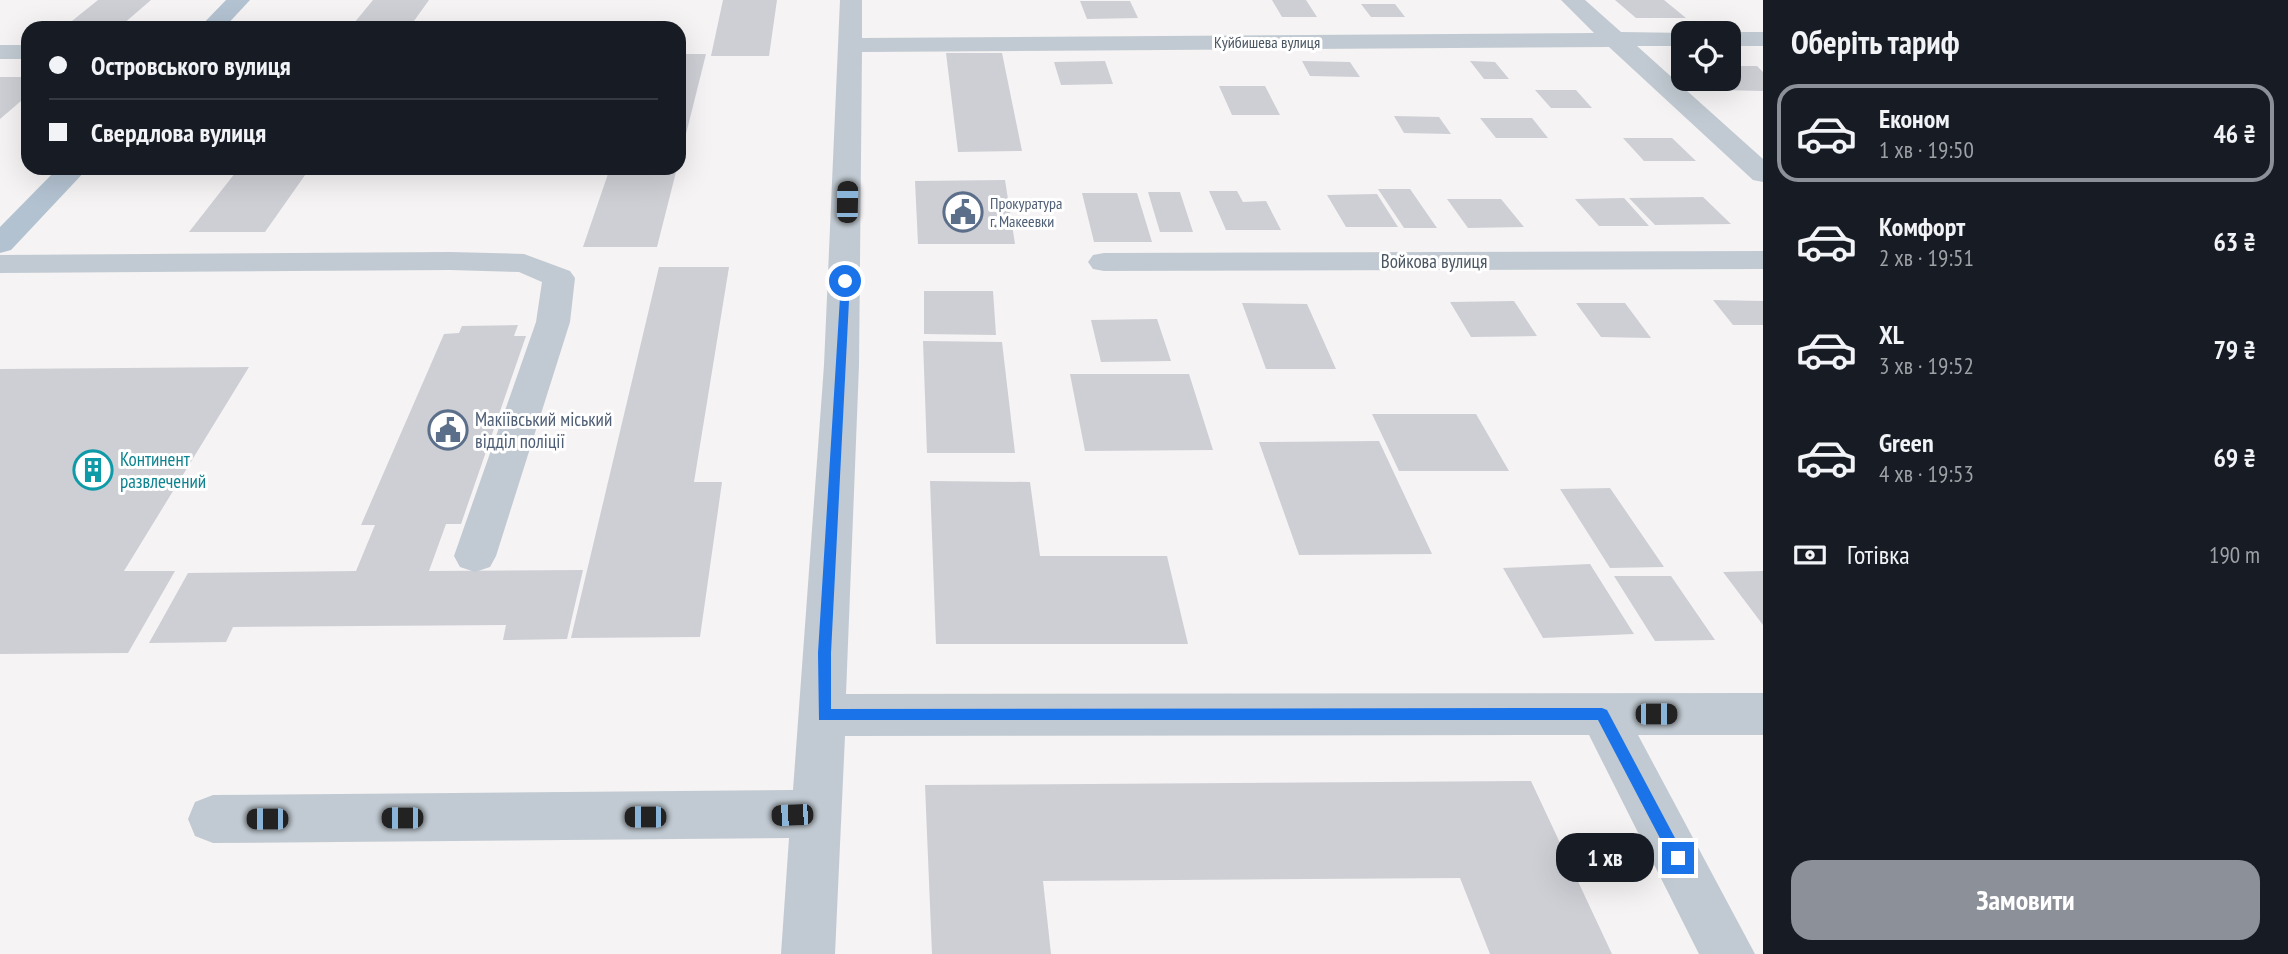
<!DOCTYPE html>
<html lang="uk">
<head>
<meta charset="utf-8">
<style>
	body { margin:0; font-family:"PT Sans Narrow",sans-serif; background:#20242c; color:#f1f3f6; height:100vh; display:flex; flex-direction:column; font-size:26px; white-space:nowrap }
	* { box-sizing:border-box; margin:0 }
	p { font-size:23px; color:#9ea1a6 }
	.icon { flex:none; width:38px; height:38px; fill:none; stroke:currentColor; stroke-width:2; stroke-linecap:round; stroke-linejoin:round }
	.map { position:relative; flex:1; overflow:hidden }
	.panel { display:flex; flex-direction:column; background:#171b24; width:525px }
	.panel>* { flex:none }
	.hud { position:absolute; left:21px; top:21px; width:665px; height:154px; border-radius:21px; box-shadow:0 7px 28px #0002; display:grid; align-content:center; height:154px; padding:0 28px; background:#171b24 }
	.buttons { position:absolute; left:1671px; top:21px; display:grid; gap:14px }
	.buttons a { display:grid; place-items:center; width:70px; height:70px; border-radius:14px; background:#171b24; box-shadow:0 7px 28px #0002; font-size:35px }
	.end { position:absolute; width:32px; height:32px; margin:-16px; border:9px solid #1a73e8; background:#fff; box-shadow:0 0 0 4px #fff }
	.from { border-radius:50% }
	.bubble { position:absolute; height:49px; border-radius:21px; background:#171b24; box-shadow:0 7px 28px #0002; font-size:23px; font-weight:600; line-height:49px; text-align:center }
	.car { position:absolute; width:21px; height:42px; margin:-21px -10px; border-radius:9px; box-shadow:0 0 5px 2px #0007; background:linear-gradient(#222 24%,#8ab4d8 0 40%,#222 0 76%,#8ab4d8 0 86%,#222 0) }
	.hud b { display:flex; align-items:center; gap:24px; height:66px; font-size:26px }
	.hud b+b { border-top:2px solid #363941 }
	.hud i { width:18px; height:18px; background:#f1f3f6 }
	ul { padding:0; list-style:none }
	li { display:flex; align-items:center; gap:21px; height:98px; margin:0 14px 10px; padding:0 14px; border:4px solid transparent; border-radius:21px }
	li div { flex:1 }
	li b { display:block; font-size:26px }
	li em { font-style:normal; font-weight:600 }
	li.active { border-color:#8c9099 }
	li>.icon { width:63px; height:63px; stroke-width:1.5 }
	h2 { padding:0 28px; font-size:32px; line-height:84px }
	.pay { display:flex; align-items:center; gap:18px; height:77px; padding:0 28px; font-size:26px }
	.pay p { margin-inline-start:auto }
	.primary-button { display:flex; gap:14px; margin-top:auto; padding:14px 28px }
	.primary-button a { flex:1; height:80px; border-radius:21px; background:#8c9099; color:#fff; font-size:28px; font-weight:600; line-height:80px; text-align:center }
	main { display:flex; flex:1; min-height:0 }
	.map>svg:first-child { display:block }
	.building { fill:#cdcfd5 }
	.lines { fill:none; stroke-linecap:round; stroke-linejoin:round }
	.minor { fill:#c1cad2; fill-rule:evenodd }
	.major { fill:#b3c2d1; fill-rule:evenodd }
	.route { fill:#1a73e8 }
	.labels { text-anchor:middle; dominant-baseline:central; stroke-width:6; stroke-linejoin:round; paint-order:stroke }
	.far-street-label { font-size:16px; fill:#4a5661; stroke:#fff }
	.far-service-label { font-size:16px; fill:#4e5e75; stroke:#fff; text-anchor:start }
	.street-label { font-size:19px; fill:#4a5661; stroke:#fff }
	.service-label { font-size:19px; fill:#4e5e75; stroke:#fff; text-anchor:start }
	.culture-label { font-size:19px; fill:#0d838f; stroke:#fff; text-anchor:start }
</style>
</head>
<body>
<main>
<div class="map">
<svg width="1763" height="954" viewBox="0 0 1763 954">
	<rect width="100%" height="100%" fill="#f5f3f3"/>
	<path class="building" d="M98,0H151L122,25H67Z
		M373,0H429L409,28H350Z
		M723,0H777L769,56H711Z
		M1272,0H1306L1317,17H1282Z
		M1615,0H1664L1686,18H1636Z
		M1080,1H1130L1138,18L1087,19Z
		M1361,4H1395L1405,17H1371Z
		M946,53H1002L1022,151L958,152Z
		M679,54H706L680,158L679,157Z
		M1105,61L1113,84L1061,85L1054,62Z
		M1302,61L1350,62L1360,77L1310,76Z
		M1470,61L1495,62L1509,79H1484Z
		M1729,66H1757L1763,72V91L1720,90L1708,79H1729Z
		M0,77H28V95L0,119Z
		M1219,86H1265L1280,115H1232Z
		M1535,90H1576L1592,108H1551Z
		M1394,116L1439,117L1451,134L1404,133Z
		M1480,118H1532L1548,138H1496Z
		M1623,138H1672L1696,161H1644Z
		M239,168H310L265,232H189Z
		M610,168H677L657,247H583Z
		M1005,180L1015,244H918L915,181Z
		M1378,189H1410L1437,228H1404Z
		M1209,191H1237L1243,202L1266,201L1281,230H1226Z
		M1148,192H1180L1193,232H1160Z
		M1082,193H1137L1152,242H1094Z
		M1377,194L1398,227H1346L1327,195Z
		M1703,197L1731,224L1655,225L1629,198Z
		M1624,198L1649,226H1599L1575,199Z
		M1447,199H1501L1524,227L1468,228Z
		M659,267H729L694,482H722L700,637L571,638Z
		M924,291H993L996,335L924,334Z
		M1713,300L1763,301V325H1733Z
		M1514,301L1537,336L1471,337L1450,302Z
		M1242,303L1307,304L1336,369H1266Z
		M1576,303H1625L1651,338L1601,337Z
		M1157,319L1171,361L1101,362L1091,320Z
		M518,325L514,336H526L461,524H446L429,571L583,570L567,639L503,640L506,625L233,627L226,642L149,643L188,573L356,571L375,525H361L444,334L459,333L462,326Z
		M923,341L1002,342L1015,453H927Z
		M249,367L124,571H175L128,653L0,654V369Z
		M1070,374H1189L1213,450L1085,451Z
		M1372,414H1476L1509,471H1399Z
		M1379,441L1432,554L1299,555L1259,442Z
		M930,481L1030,482L1040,556H1167L1188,644H936Z
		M1610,488L1664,567L1610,568L1560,489Z
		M1590,564L1634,634L1543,638L1503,568Z
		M1763,571V625L1723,572Z
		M1614,576H1671L1715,640L1655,641Z
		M1531,781L1612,954H1490L1460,878L1043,881L1051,954H932L925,785Z"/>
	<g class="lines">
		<path class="minor" d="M840,0H862V38L1594,33L1561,0H1585L1621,32L1689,33H1684V46H1637L1763,159V182L1753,180L1609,47L862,52L859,365L846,694L1763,693V735H1638L1755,954H1699L1589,735L845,736L835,954H781L789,838L213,843L195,836L188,819L195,802L213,795L793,790L824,365Z
			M1729,32H1763V46H1729V33H1724Z
			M0,45H28V59H0Z
			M1763,251V269L1104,271L1093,269L1088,262L1093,255L1104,253Z
			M450,252L524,254L570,271L575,278L570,322L496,556L490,567L475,572L460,567L454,556L536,322L542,282L519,272L450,270L0,273V255Z"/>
		<path class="major" d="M226,0H250L224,28H199Z
			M58,168H88L11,250L0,253V227Z"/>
	</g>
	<path class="route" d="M845,278L850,281L831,653V709L1602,708L1607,710L1683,853L1686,858L1683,863L1678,866L1673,863L1598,720H819L818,653L841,281Z"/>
	<defs>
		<g id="civic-ring" transform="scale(2.0125)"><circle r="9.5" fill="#fff" stroke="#5c6f8a" stroke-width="1.5"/><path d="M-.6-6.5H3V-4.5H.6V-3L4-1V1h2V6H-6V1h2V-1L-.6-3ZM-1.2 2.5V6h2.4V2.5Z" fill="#5c6f8a"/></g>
		<g id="building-ring" transform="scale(2.0125)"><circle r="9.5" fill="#fff" stroke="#0f9aa8" stroke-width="1.5"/><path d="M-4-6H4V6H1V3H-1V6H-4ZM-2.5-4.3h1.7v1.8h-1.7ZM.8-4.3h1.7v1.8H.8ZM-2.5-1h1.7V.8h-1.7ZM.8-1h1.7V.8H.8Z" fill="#0f9aa8"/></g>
	</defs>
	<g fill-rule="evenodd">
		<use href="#civic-ring" x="963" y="212"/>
		<use href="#civic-ring" x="448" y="430"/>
		<use href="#building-ring" x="93" y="470"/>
	</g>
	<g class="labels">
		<g class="far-street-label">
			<text x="1267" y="42">Куйбишева вулиця</text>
		</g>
		<g class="far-service-label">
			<text x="990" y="203">Прокуратура<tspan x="990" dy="18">г. Макеевки</tspan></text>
		</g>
		<g class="street-label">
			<text x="1434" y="261">Войкова вулиця</text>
		</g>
		<g class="service-label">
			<text x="475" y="419">Макіївський міський<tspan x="475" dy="22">відділ поліції</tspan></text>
		</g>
		<g class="culture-label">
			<text x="120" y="459">Континент<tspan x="120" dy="22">развлечений</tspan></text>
		</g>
	</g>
</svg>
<div class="buttons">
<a><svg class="icon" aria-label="locate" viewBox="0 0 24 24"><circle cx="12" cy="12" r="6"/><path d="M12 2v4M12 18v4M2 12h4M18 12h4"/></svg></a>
</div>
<i class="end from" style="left:845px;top:281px"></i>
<i class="end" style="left:1678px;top:858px"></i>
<div class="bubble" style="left:1556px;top:833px;width:98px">1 хв</div>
<i class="car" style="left:847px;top:202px;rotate:1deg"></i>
<i class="car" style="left:1656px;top:714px;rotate:90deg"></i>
<i class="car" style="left:792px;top:815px;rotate:268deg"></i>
<i class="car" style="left:645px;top:817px;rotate:270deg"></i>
<i class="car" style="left:402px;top:818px;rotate:270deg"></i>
<i class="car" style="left:267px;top:819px;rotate:270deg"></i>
<div class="hud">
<b><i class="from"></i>Островського вулиця</b>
<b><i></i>Свердлова вулиця</b>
</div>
</div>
<section class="panel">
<h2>Оберіть тариф</h2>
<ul>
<li class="active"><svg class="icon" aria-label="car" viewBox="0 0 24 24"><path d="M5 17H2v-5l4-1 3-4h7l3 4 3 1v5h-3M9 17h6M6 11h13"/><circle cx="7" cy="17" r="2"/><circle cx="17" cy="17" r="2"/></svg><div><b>Економ</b><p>1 хв · 19:50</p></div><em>46 ₴</em></li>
<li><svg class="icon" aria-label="car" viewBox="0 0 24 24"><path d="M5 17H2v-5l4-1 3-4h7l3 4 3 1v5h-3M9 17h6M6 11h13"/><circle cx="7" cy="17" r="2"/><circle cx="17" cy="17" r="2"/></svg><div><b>Комфорт</b><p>2 хв · 19:51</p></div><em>63 ₴</em></li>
<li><svg class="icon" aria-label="car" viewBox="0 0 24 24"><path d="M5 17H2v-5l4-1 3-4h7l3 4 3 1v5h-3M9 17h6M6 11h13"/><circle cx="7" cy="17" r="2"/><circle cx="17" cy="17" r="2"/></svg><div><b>XL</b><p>3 хв · 19:52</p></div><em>79 ₴</em></li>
<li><svg class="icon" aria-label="car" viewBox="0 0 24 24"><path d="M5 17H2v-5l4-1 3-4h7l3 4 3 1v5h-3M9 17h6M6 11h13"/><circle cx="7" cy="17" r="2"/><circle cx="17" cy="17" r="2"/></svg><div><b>Green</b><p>4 хв · 19:53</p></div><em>69 ₴</em></li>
</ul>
<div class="pay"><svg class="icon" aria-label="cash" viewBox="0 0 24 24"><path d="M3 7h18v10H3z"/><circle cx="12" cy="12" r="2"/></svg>Готівка<p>190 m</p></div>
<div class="primary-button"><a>Замовити</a></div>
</section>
</main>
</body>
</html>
